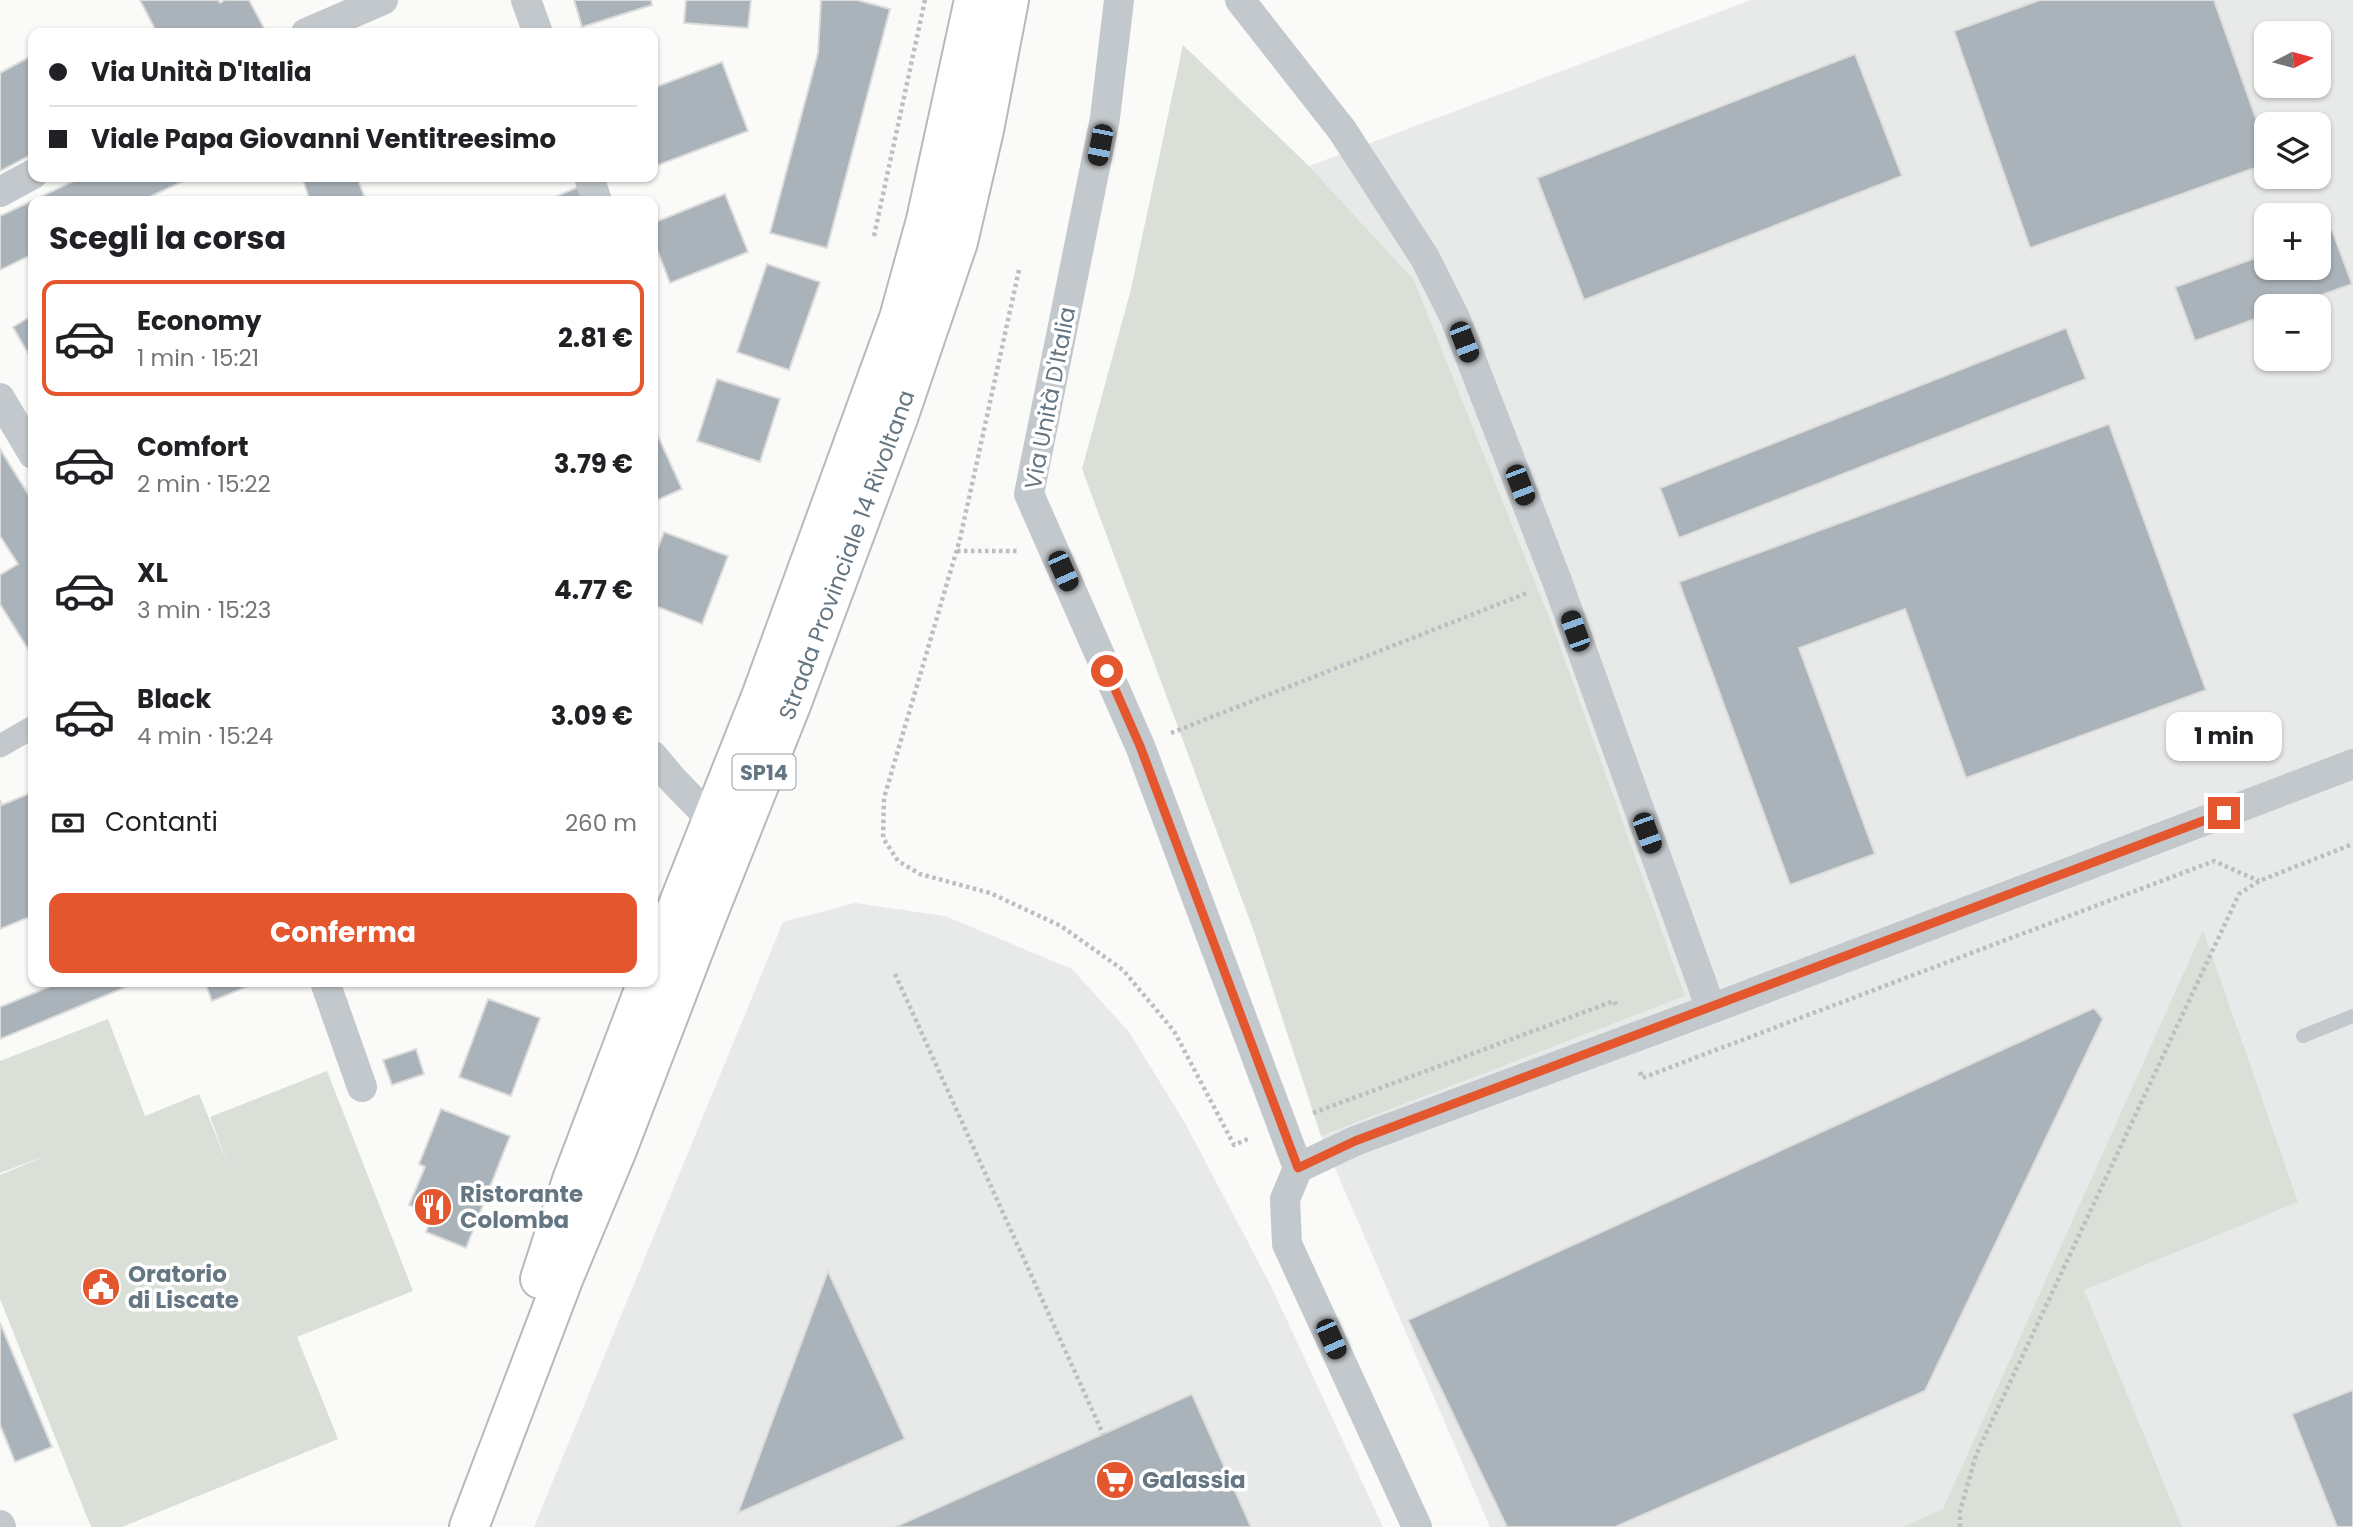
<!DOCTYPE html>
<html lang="it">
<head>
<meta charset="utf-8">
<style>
	body { margin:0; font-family:Poppins,sans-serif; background:#f2f2f2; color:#202124; height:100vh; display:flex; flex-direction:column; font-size:26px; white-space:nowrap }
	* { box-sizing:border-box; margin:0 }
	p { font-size:23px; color:#757577 }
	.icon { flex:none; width:38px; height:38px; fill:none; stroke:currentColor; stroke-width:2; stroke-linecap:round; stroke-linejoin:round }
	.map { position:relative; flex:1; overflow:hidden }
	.sheet { position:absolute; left:28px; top:196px; width:630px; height:791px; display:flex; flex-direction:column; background:#fff; border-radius:14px; box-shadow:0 2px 5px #0004 }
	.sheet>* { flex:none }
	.guide { position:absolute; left:28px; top:28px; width:630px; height:154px; border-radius:14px; box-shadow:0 2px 5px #0004; display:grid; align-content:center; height:154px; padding:0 21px; background:#fff }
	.needle { width:46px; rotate:84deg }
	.tools { position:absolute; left:2254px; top:21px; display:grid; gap:14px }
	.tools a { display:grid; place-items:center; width:77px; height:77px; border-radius:14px; background:#fff; box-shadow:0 2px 5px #0004; font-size:35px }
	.end { position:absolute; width:32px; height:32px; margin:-16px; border:9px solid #e4572e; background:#fff; box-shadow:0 0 0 4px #fff }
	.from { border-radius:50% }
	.bubble { position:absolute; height:49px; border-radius:14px; background:#fff; box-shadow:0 2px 5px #0004; font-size:23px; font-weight:700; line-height:49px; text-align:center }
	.car { position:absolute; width:21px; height:42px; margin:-21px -10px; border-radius:9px; box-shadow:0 0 5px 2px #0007; background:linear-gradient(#222 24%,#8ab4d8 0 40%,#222 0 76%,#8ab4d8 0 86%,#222 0) }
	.guide b { display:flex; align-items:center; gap:24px; height:66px; font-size:26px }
	.guide b+b { border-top:2px solid #e0e0e0 }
	.guide i { width:18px; height:18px; background:#202124 }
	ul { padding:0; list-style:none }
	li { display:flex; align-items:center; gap:21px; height:116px; margin:0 14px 10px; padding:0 7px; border:4px solid transparent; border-radius:14px }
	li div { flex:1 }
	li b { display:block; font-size:26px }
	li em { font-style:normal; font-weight:700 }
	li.current { border-color:#e4572e }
	li>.icon { width:63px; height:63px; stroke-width:1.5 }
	h2 { padding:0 21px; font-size:32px; line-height:84px }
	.pay { display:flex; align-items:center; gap:18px; height:77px; padding:0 21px; font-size:26px }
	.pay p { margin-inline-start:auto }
	.action { display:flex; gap:14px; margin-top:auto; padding:14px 21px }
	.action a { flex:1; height:80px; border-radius:14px; background:#e4572e; color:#fff; font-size:28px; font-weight:700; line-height:80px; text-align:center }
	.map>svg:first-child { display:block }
	.built { fill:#e8e9e9; fill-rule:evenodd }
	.green { fill:#dadfd7 }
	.building { fill:#aab3b9; stroke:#dcdcda; stroke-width:2 }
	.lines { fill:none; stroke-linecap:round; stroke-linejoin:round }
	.primary-casing { stroke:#b5babe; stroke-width:42 }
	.path { stroke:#bbbfc2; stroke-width:4.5; stroke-dasharray:3.5 3.5; stroke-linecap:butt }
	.service { stroke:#c3c8cc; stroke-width:14 }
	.pedestrian { stroke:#c3c8cc; stroke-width:23 }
	.minor { stroke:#c3c8cc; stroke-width:30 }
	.primary { stroke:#fff; stroke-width:38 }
	.route { stroke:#e4572e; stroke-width:9 }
	.labels { text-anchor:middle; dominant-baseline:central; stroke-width:7; stroke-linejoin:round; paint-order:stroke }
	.shield { fill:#fff; stroke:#939fa8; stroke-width:2 }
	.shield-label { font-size:21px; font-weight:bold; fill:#657683 }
	.street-label { font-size:23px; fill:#657683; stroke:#fff }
	.poi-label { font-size:23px; font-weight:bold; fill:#657683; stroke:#fff; text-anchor:start }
</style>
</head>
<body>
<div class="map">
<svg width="2353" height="1527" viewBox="0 0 2353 1527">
	<rect width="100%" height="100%" fill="#fafaf8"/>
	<path class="built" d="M1751,0H2353V1527H1490L1321,1136L1685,996L1554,629L1414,280L1309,166ZM2266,33H2319V86H2266ZM2266,124H2319V177H2266ZM2266,215H2319V268H2266ZM2266,306H2319V359H2266Z
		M855,903L945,916L1072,969L1129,1032L1185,1123L1271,1286L1383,1527H534L783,922Z"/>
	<path class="green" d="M1183,45L1309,166L1414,280L1554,629L1685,996L1321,1136L1253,929L1082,469L1131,289Z
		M2203,930L2298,1202L2084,1290L2182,1527H1903L1943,1509Z
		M108,1019L145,1116L199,1094L228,1165L210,1117L327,1071L413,1291L297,1337L338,1439L122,1527H91L0,1299V1175L48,1155L0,1173V1061Z"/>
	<path class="building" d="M140,0H218L220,3L225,0H249L265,30L259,33H157Z
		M574,0H651L652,5L582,27Z
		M686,0H751L748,28L684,23Z
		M821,0H857L890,9L827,248L770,233L818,53Z
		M2040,0H2214L2266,147V164L2030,248L1954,31Z
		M1855,54L1902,176L1584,300L1537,178Z
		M33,55V154L0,171V73Z
		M722,62L748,131L653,167V88Z
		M82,177H192L141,201H33V254L0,270V216Z
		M302,177H357L366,201H310Z
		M580,186L587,201H546Z
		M725,194L748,252L670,283L653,239V223Z
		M2332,230L2352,284L2291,306H2266V315L2195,341L2175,287L2266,254V268H2319V235Z
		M767,264L820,282L789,370L737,352Z
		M33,315V362L13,327Z
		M2066,328L2086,379L1679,538L1660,488Z
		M717,379L780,399L760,462L697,441Z
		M2109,424L2206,690L1966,778L1905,609L1799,648L1875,854L1790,885L1679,582Z
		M653,425L682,489L653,502Z
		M0,449L33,502V657L0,604V575L18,564L0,536Z
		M664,532L728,556L702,624L653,605V562Z
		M33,792V928L29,917L0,929V800L2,805Z
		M55,982H123L126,987L0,1039V1007L56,984Z
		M205,982H258L212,1001Z
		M488,999L540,1018L511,1096L459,1077Z
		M2094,1008L2103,1019L1925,1391L1615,1527H1507L1408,1320Z
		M416,1049L424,1074L392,1085L383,1060Z
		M441,1109L510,1136L466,1248L426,1232L433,1214L409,1205L425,1167L419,1164Z
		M828,1271L905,1439L738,1513Z
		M0,1323L52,1447L15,1462L0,1425Z
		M2353,1390V1527H2337L2292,1414Z
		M1192,1394L1251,1527H895L1103,1434Z"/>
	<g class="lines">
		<g class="primary-casing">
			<g id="primary">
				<path d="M653,968L762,694L899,318L926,220L974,0"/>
				<path d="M540,1279L572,1180L647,982"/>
				<path id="s1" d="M469,1527L564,1277L617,1150L703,926L791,705L898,418L958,242L984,130L1009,0"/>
			</g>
		</g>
		<path class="path" d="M874,236L925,0
			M1019,270L960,539L884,798L883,838L898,861L920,874L990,893L1061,926L1123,970L1174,1031L1234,1145L1250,1138
			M957,551H1017
			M1171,733L1527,593
			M895,974L1103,1434
			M1640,1072L1642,1078L2214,861L2259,881
			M1313,1113L1614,1001L1617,1007
			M1960,1527V1511L1976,1455L2239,894L2259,881L2353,844"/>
		<path class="service" d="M2303,1036L2353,1016"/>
		<path class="pedestrian" d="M0,746L33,727"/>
		<path class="minor" d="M526,0L538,33
			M1119,0L1105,118L1029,494L1140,746L1298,1168
			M1240,0L1342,130L1425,258L1455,318L1557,581L1711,1009
			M306,33L383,0
			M589,177L597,201
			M0,192L33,174
			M0,398L33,454
			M653,756L673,780L711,819
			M325,982L362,1087
			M0,1525L1,1527
			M1417,1527L1287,1244L1285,1199L1298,1168L1355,1141L1711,1009L2353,764"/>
		<use href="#primary" class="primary"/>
	</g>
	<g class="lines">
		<path class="route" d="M1107,671L1140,746L1298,1168L1355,1141L2224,813"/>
	</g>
	<defs>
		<g id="restaurant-disc" transform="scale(2.0125)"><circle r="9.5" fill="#e4572e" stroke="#fff"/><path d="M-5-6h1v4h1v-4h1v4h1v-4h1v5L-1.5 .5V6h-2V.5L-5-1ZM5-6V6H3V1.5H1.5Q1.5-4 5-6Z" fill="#fff"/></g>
		<g id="civic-disc" transform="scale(2.0125)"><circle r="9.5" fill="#e4572e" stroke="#fff"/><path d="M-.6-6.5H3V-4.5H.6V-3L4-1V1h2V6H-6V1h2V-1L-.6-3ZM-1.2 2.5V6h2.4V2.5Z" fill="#fff"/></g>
		<g id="supermarket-disc" transform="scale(2.0125)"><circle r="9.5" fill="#e4572e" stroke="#fff"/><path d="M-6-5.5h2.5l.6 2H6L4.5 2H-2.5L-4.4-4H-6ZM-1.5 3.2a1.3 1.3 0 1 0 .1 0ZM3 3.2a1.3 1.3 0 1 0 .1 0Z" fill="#fff"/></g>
	</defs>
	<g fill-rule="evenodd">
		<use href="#restaurant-disc" x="433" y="1207"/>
		<use href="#civic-disc" x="101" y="1287"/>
		<use href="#supermarket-disc" x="1115" y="1480"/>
	</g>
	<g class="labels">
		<rect class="shield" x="732.5" y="754.5" width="63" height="35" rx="5"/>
		<g class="shield-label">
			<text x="764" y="772">SP14</text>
		</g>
		<g class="street-label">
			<text transform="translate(1050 398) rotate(-79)">Via Unità D'Italia</text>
			<text stroke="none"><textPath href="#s1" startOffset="1043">Strada Provinciale 14 Rivoltana</textPath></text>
		</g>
		<g class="poi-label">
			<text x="460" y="1194">Ristorante<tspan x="460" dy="26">Colomba</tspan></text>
			<text x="128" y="1274">Oratorio<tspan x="128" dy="26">di Liscate</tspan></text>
			<text x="1142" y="1480">Galassia</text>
		</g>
	</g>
</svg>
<div class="tools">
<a><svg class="needle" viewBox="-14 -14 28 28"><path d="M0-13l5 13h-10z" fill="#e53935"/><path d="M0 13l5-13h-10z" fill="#757577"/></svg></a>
<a><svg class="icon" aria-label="layers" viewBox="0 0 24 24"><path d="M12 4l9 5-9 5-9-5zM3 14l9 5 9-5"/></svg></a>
<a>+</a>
<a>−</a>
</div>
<i class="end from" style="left:1107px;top:671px"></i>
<i class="end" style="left:2224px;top:813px"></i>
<div class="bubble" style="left:2166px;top:712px;width:116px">1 min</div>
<i class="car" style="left:1100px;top:145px;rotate:191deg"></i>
<i class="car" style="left:1464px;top:342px;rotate:159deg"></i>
<i class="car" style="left:1520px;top:485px;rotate:159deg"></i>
<i class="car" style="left:1063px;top:571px;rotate:156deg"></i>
<i class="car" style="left:1575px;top:631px;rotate:340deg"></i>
<i class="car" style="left:1647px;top:833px;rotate:160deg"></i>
<i class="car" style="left:1331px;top:1339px;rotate:156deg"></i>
<div class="guide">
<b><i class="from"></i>Via Unità D'Italia</b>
<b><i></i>Viale Papa Giovanni Ventitreesimo</b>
</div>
<section class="sheet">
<h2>Scegli la corsa</h2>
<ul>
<li class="current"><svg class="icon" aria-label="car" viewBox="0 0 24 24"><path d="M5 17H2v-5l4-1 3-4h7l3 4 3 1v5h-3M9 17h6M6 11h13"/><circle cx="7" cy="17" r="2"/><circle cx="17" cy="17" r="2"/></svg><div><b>Economy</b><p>1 min · 15:21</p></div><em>2.81 €</em></li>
<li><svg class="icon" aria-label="car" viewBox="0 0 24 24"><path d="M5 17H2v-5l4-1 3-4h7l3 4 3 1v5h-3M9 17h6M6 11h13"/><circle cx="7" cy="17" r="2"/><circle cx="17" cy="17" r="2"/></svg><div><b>Comfort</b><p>2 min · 15:22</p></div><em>3.79 €</em></li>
<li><svg class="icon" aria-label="car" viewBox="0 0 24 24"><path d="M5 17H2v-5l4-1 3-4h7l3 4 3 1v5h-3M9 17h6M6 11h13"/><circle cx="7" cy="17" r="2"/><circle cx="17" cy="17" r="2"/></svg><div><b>XL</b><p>3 min · 15:23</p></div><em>4.77 €</em></li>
<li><svg class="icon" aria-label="car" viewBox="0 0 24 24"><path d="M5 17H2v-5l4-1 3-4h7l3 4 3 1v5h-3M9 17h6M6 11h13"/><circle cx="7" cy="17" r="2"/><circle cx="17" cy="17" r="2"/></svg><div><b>Black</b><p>4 min · 15:24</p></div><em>3.09 €</em></li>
</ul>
<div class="pay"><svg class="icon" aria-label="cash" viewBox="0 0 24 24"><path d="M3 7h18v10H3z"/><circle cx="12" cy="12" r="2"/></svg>Contanti<p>260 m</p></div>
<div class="action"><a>Conferma</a></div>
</section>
</div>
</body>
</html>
